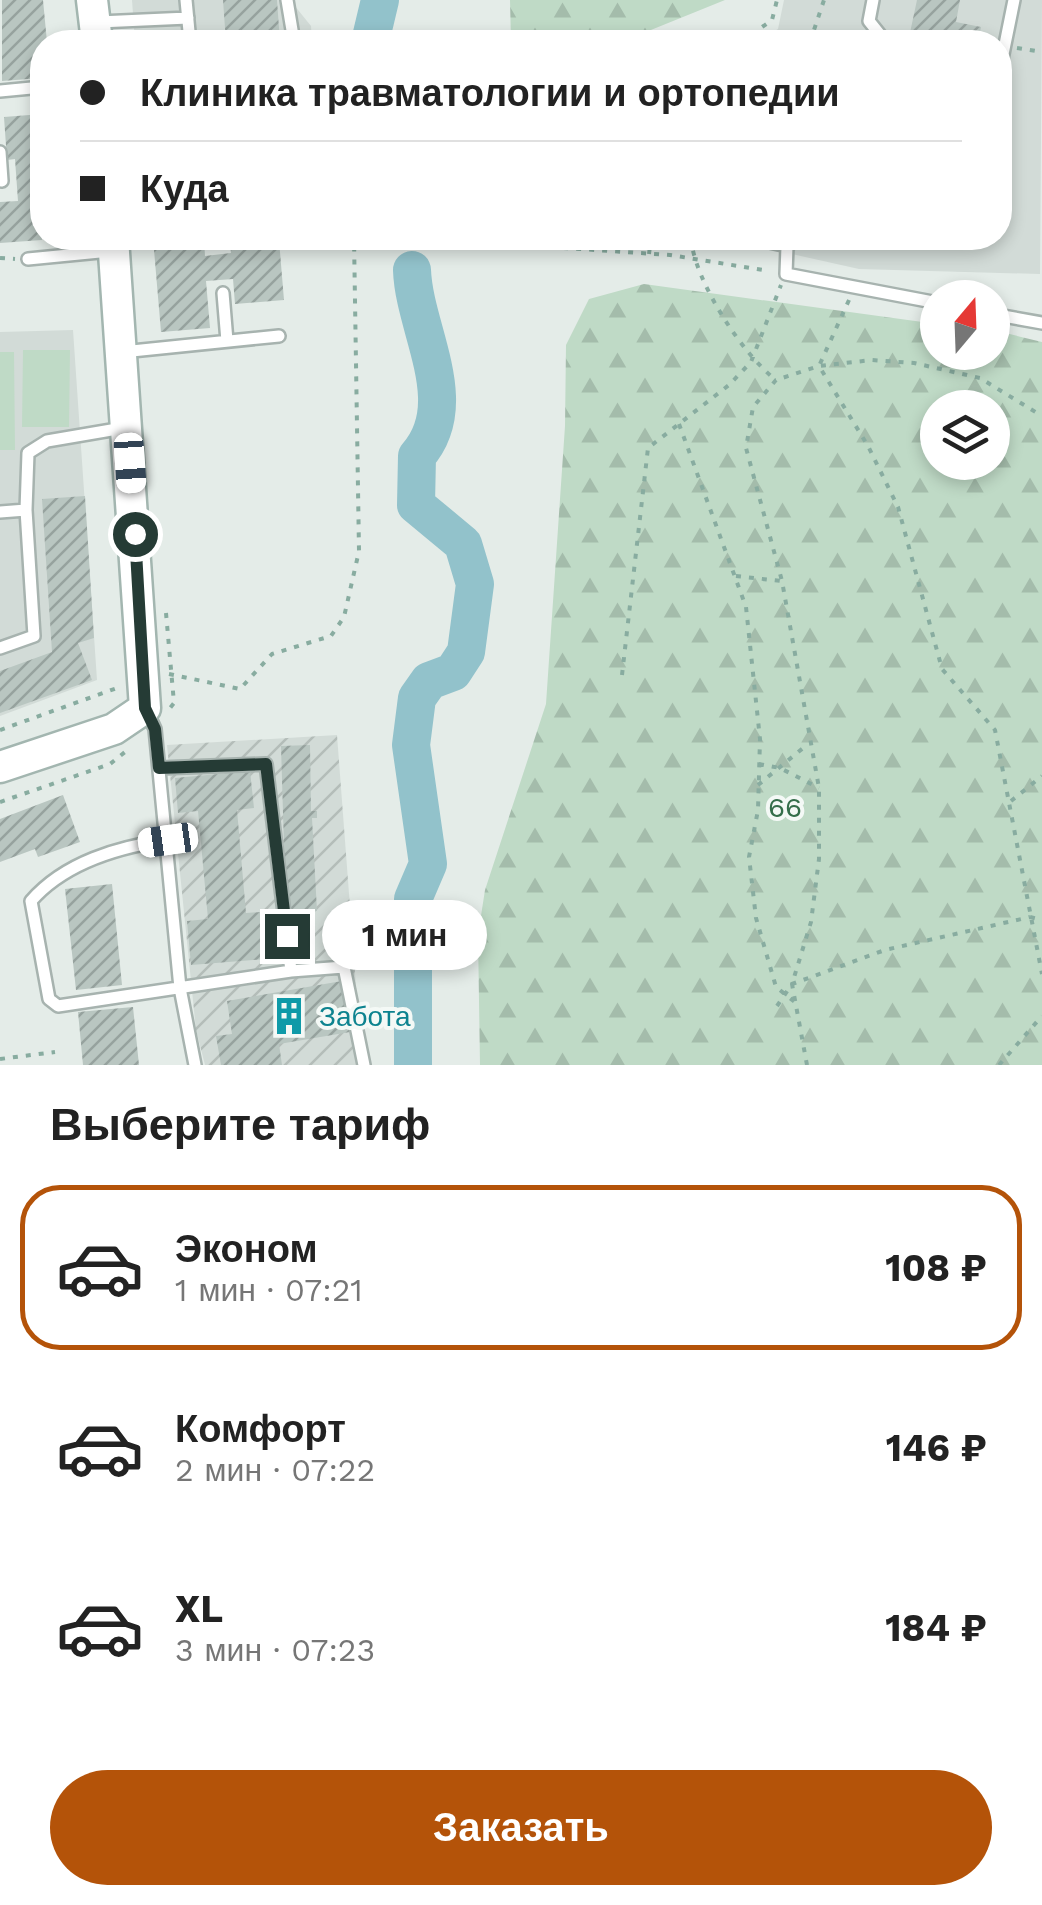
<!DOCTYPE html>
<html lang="ru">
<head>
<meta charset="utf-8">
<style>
	body { margin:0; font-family:"Work Sans",sans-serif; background:#f2f2f2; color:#222; height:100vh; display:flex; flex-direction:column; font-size:38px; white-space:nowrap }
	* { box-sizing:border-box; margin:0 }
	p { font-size:32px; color:#767676 }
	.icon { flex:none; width:55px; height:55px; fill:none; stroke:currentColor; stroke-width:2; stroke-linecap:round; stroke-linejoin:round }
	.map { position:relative; height:1065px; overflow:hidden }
	.panel { display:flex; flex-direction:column; background:#fff; flex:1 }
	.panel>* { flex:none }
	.guide { position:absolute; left:30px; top:30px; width:982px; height:220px; border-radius:40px; box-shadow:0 5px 15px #0003; display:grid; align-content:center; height:220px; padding:0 50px; background:#fff }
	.needle { width:65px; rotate:19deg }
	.tools { position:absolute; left:920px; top:280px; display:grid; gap:20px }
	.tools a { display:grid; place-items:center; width:90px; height:90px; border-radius:50%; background:#fff; box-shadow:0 5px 15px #0003; font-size:50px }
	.end { position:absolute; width:45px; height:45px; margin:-22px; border:12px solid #253b35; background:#fff; box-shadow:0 0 0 5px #fff }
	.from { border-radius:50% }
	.bubble { position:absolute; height:70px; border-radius:35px; background:#fff; box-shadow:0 5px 15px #0003; font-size:32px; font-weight:700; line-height:70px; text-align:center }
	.car { position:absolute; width:30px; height:60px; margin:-30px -15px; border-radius:12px; box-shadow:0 0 8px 2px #0007; background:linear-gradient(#fff 24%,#345 0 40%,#fff 0 76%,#345 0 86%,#fff 0) }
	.guide b { display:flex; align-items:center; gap:35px; height:95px; font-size:38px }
	.guide b+b { border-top:2px solid #e0e0e0 }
	.guide i { width:25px; height:25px; background:#222 }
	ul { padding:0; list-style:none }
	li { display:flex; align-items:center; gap:30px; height:165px; margin:0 20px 15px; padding:0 30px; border:5px solid transparent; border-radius:40px }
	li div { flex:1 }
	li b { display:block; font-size:38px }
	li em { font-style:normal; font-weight:700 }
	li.active { border-color:#b45309 }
	li>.icon { width:90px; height:90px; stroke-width:1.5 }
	h2 { padding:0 50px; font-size:45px; line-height:120px }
	.action { display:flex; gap:20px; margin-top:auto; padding:20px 50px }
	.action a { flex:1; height:115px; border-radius:60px; background:#b45309; color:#fff; font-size:40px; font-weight:700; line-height:115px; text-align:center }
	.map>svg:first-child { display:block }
	.built { fill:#d2dbd7 }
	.industrial { fill:url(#industrial-furrows) }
	.grass { fill:#bfdac6 }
	.forest { fill:url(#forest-firs); fill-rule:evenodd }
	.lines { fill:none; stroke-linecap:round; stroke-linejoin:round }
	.river { stroke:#92c2cb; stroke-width:38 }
	.building { fill:url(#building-hatch) }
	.lane-casing { stroke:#a7b3af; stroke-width:16 }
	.secondary-casing { stroke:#a3b6b0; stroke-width:35 }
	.path { stroke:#88aca0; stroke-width:4; stroke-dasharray:5 8; stroke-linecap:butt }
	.lane { stroke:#fff; stroke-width:11 }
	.secondary { stroke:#fff; stroke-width:30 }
	.route { stroke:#253b35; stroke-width:12 }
	.labels { text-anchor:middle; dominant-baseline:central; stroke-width:8; stroke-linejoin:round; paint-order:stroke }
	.park-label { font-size:28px; fill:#346e4a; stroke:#f4f9f6 }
	.culture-label { font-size:28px; fill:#0d838f; stroke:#f4f9f6; text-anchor:start }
</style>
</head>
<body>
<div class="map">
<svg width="1042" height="1065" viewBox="0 0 1042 1065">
	<defs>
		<pattern id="industrial-furrows" width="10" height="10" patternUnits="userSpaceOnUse" patternTransform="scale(2.5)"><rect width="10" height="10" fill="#d2dbd7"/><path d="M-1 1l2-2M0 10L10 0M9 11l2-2" fill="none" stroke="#b4bdb9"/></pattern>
		<pattern id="forest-firs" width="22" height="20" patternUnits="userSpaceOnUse" patternTransform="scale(2.5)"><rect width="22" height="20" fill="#bfdac6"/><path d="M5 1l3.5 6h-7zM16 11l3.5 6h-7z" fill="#a4bcab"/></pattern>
		<pattern id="building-hatch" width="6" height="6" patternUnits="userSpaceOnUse" patternTransform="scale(2.5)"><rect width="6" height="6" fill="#b9c6c1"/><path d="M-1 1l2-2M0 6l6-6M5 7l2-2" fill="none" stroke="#96a29e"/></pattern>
	</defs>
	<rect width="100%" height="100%" fill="#e4ece8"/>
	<path class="built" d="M132,0H290L311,26L312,42H135Z
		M784,0H1042L1040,274L859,269L720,238H1000V42H757L778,29Z
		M73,330L97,680L0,716V332Z"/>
	<path class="industrial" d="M337,735L362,1065H205L196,1030L167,745Z"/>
	<path class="grass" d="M23,350H70L69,427H22Z
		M0,352H14L15,450H0Z"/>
	<path class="forest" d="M510,0H725L641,34L638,42H511Z
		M644,284L937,324L938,352H992L993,330L1042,342V1065H480L478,935L485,890L546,704L565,426L566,345L589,299ZM938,408H992V462H938Z"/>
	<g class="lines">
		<path class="river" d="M370,42L380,0
			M412,270C414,330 464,403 417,456L416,505L463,544L475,584L466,652L453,672L429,681L417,698L411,745L428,864L413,899V1065"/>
	</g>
	<path class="building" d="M2,0H43L47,42H42V78L2,81Z
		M223,0H277L280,42H226Z
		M917,0H960L956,22L981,27L978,42H908Z
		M179,31V42H134L133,35Z
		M42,114V240L0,243V202L18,201L15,159L7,160L4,117Z
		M153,238H204L205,256L231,253L230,244L279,240L284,300L235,304L233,279L206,281L210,328L161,332Z
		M85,496L94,638L78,643L92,680L0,713V671L52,652L42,499Z
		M310,745L311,811H317V818H312L317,911L286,913L281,746Z
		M250,771L254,808L237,810L246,913L261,912L265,959L191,965L187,921L208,919L198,811L178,813L175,778Z
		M63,795L80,842L38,857L35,849L0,862V819Z
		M112,884L122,985L76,990L65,889Z
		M342,981L350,1032L279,1044L282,1065H221L216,1036L232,1034L227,1001Z
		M133,1007L139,1065H83L78,1012Z"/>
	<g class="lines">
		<g class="lane-casing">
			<path id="lane" d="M186,0L190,42
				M287,0L294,42
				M873,0L869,21L881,36L879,42
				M99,22L188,18
				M1000,69L1014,0
				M0,91L42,87
				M0,152L2,181
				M752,238L787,246L799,238
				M787,246L786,274L938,303
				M28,259L110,251
				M223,293L227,341
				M992,314L1042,323
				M122,352L279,336
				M0,512L26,510L28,453L47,441L123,428
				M0,648L34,636L26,510
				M146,709L155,729L180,988L195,1065
				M159,768L266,764L291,971L58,1006L49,999L31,901C65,862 118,847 167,840
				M291,971L344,967L364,1065"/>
		</g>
		<g class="secondary-casing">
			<path id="secondary" d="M92,0L97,42
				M0,767L114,729L145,708L113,238"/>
		</g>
		<path class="path" d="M741,42L772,20L777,0
			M810,42L824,0
			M1017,48L1042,52
			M541,238L550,247L670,255L769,271
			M691,238C694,280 742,354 776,380
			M354,240L402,238
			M649,254L651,238
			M0,258L15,259
			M849,300L819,366L868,446L898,507L942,669L995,730L1042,974
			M679,424L746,607L760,739L758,810L749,857L756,918L776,987L796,1003
			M736,576L781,581
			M166,613L174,703L170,708
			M169,674L240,689L272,654L331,636L344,617L359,551L354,238
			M622,675L648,448L729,385L751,362L781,285
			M0,730L117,688
			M759,764L780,768L819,788
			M758,785L808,744
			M1011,801L1042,776
			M0,802L110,764L125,752
			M1030,917L1042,920
			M777,1006L792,984L885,950L1030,917
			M0,1059L55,1052
			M807,1065L792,984L811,922L819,859V788L782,581L746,448L753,407L776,380L819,366L872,360L914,363L980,378L1042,416
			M999,1065L1042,1016"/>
		<use href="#lane" class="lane"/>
		<use href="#secondary" class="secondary"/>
	</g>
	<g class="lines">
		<path class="route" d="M135,534L145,708L155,729L159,768L266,764L287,936"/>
	</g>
	<defs>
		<g id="building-bare" transform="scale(3)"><path d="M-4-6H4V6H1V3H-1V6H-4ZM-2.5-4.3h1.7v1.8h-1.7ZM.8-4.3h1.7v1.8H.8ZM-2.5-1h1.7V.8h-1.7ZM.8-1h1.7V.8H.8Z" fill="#0f9aa8" stroke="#f4f9f6" stroke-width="2.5" paint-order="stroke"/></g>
	</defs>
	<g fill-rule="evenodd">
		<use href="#building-bare" x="289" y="1016"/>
	</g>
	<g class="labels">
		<g class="park-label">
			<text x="785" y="807">66</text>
		</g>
		<g class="culture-label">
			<text x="319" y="1016">Забота</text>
		</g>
	</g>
</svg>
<div class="tools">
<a><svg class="needle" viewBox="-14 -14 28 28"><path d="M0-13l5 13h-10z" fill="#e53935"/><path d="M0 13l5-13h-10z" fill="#767676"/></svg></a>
<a><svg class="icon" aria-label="layers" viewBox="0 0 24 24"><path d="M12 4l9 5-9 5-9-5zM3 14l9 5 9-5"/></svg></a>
</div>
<i class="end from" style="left:135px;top:534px"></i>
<i class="end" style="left:287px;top:936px"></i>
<div class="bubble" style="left:322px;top:900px;width:165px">1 мин</div>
<i class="car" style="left:130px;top:463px;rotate:176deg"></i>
<i class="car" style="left:168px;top:840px;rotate:262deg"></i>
<div class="guide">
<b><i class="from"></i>Клиника травматологии и ортопедии</b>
<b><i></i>Куда</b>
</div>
</div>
<section class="panel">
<h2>Выберите тариф</h2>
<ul>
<li class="active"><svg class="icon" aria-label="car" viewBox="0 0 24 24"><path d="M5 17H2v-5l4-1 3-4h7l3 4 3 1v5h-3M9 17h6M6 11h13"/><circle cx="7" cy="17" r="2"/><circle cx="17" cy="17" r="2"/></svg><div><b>Эконом</b><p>1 мин · 07:21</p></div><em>108 ₽</em></li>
<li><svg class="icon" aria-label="car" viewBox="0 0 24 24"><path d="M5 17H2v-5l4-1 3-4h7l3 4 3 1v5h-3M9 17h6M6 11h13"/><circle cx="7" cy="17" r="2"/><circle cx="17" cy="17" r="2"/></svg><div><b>Комфорт</b><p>2 мин · 07:22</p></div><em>146 ₽</em></li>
<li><svg class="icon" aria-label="car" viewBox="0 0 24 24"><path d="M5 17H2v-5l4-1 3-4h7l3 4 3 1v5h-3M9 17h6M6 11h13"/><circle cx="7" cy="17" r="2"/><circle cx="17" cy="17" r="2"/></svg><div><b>XL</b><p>3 мин · 07:23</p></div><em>184 ₽</em></li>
</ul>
<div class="action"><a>Заказать</a></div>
</section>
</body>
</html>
